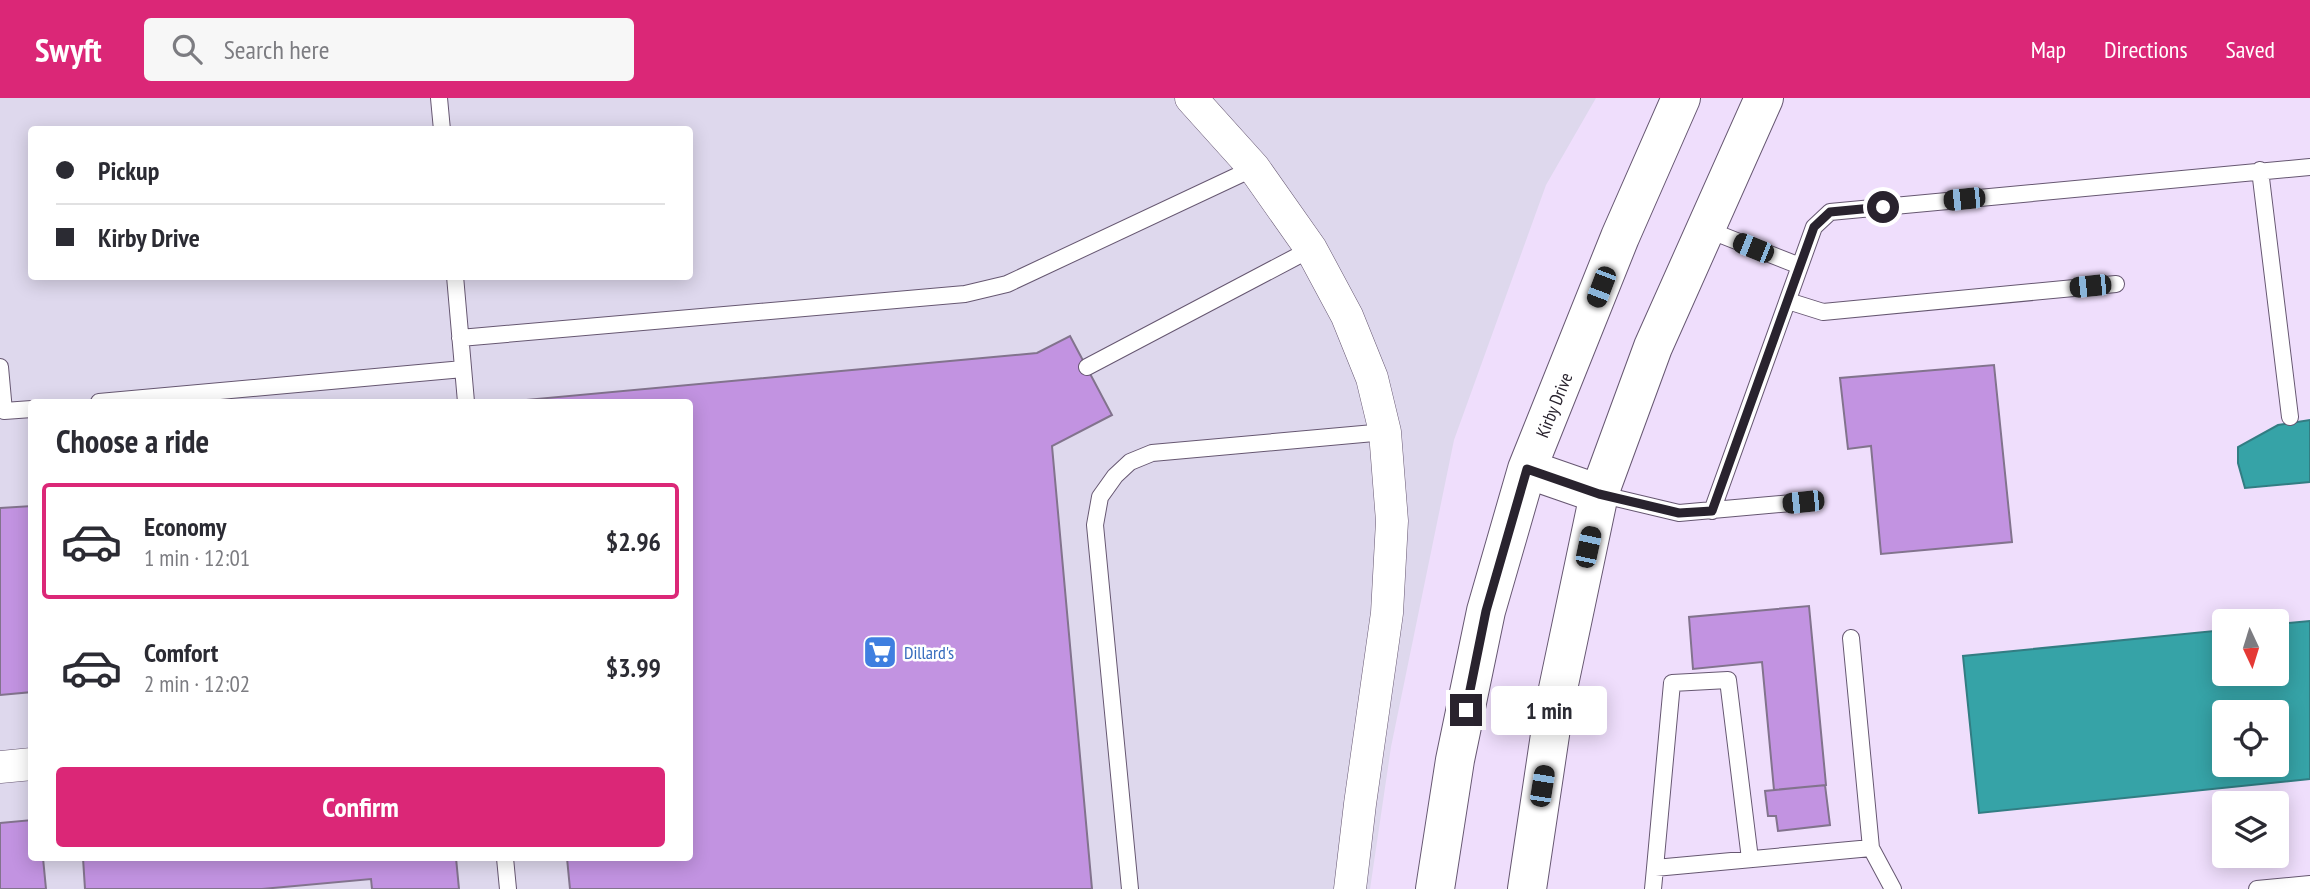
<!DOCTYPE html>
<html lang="en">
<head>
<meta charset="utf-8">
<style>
	body { margin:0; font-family:"PT Sans Narrow",sans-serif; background:#f7f7f7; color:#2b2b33; height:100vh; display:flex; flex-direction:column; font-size:26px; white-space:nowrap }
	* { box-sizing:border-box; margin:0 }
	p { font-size:23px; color:#7c7c81 }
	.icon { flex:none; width:38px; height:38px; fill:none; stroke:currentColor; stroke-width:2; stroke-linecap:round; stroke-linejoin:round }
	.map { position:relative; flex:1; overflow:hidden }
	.panel { position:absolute; left:28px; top:301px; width:665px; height:462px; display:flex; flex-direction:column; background:#fff; border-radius:7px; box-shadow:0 4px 18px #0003 }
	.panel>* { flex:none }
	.guide { position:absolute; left:28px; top:28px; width:665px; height:154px; border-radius:7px; box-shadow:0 4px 18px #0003; display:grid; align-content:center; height:154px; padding:0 28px; background:#fff }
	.needle { width:46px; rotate:176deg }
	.buttons { position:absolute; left:2212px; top:511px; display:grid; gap:14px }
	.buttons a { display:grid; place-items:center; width:77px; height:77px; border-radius:7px; background:#fff; box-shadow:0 4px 18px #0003; font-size:35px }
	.end { position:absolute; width:32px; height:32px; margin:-16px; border:9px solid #29232e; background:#fff; box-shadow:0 0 0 4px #fff }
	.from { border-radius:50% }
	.bubble { position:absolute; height:49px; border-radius:7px; background:#fff; box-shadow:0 4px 18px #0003; font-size:23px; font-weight:800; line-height:49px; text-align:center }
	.car { position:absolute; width:21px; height:42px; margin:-21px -10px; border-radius:9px; box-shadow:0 0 5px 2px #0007; background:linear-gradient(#222 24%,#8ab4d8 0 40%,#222 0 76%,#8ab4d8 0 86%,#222 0) }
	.guide b { display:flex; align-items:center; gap:24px; height:66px; font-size:26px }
	.guide b+b { border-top:2px solid #e1e1e2 }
	.guide i { width:18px; height:18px; background:#2b2b33 }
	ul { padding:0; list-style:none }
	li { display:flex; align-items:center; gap:21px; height:116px; margin:0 14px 10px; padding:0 14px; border:4px solid transparent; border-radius:7px }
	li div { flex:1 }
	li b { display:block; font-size:26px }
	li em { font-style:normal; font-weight:800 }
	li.active { border-color:#db2777 }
	li>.icon { width:63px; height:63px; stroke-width:1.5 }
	h2 { padding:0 28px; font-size:32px; line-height:84px }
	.action { display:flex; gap:14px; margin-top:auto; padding:14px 28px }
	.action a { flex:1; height:80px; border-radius:7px; background:#db2777; color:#fff; font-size:28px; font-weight:800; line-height:80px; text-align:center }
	header { display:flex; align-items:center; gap:42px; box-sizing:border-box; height:98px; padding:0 35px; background:#db2777; color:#fff }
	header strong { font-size:33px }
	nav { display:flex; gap:38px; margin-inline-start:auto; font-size:24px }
	.search { width:490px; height:63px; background:#f7f7f7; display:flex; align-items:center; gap:18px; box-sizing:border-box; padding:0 24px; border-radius:7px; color:#7c7c81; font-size:26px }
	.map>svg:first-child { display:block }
	.commercial { fill:#ded8ed; fill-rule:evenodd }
	.water { fill:#36a3a7; stroke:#327d83; stroke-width:2; fill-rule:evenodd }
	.building { fill:#c293e1; stroke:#82738d; stroke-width:2 }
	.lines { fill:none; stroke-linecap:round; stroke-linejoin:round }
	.service-casing { stroke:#665771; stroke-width:18 }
	.minor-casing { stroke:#665771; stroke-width:33 }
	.secondary-casing { stroke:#665771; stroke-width:40 }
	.service { stroke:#fff; stroke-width:16 }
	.minor { stroke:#fff; stroke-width:32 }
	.secondary { stroke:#fff; stroke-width:38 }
	.route { stroke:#29232e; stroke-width:9 }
	.labels { text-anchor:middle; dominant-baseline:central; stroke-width:5; stroke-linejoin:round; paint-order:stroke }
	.street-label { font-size:18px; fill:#29232e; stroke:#fff }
	.shop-label { font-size:18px; fill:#366cbe; stroke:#fff; text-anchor:start }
</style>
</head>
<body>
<header>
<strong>Swyft</strong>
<div class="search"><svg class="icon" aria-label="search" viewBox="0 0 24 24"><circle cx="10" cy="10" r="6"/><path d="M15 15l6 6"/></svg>Search here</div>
<nav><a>Map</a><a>Directions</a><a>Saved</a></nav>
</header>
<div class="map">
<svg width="2310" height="791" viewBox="0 0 2310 791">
	<rect width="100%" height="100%" fill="#efdefc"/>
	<path class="commercial" d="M0,0H1596L1546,87L1454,342L1391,649L1370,791H0ZM32,32H690V178H32ZM32,304H690V760H32Z"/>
	<path class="water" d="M2310,322V384L2245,390L2238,365V349L2278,327Z
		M2310,523V681L1979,715L1963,558L2224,532V576H2277V526ZM2224,614H2277V667H2224Z"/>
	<path class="building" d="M1070,238L1112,317L1052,348L1092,791H570L567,760H690V304H526L525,302L1037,255Z
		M1994,267L2012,444L1881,456L1871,348L1848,351L1840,280Z
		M32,408V594L0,597V410Z
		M1809,508L1826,687L1774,692L1762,564L1693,571L1689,519Z
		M1825,687L1830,727L1778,733L1776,718H1768L1765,693Z
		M32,722V760H43L46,791H0V725Z
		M83,760H456L459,791H372L371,781L262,791H85Z"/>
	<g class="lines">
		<g class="service-casing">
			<path id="service" d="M439,0L442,32
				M2260,72L2290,319
				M1706,131L1800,168
				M455,178L466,304
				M1788,203L1823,214L2116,186
				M460,240L965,196L1007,186L1254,70
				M0,269L4,313L32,311
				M1087,269L1311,151
				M99,304L463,271
				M1599,396L1679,415L1803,404
				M1712,413L1814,129L1830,114L2310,69
				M1851,540L1871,750
				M505,760L508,791
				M1750,761L1728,582L1672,585L1655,770L1871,750L1893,791
				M1130,791L1095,427L1100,399L1115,378L1130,364L1152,355L1385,334
				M1653,791L1655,770
				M2257,791L2310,786"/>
		</g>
		<g class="minor-casing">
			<path id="minor" d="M1191,0L1254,70L1311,151L1347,218L1372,280L1385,334L1392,423L1387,515L1360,706L1350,791
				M0,669L32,666"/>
		</g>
		<g class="secondary-casing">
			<path id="secondary" d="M1527,371L1599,396
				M1435,791L1455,662L1486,513L1527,371L1620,139L1681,0
				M1527,791L1554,610L1599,396L1653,249L1764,0"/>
		</g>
		<use href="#service" class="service"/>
		<use href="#minor" class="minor"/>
		<use href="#secondary" class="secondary"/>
	</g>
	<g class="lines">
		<path class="route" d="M1466,612L1486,513L1527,371L1599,396L1679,415L1712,413L1814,129L1830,114L1883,109"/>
	</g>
	<defs>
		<g id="supermarket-square" transform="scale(1.75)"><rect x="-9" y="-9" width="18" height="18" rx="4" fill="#3f7fe0" stroke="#fff"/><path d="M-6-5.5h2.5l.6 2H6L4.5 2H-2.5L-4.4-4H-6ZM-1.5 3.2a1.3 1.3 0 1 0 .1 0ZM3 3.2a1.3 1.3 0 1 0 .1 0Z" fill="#fff"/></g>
	</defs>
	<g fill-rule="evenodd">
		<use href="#supermarket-square" x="880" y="554"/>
	</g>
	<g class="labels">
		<g class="street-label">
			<text transform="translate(1554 307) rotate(-68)">Kirby Drive</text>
		</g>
		<g class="shop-label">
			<text x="904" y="554">Dillard's</text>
		</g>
	</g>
</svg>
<div class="buttons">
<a><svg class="needle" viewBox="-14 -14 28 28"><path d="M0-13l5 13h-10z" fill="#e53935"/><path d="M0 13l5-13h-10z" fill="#7c7c81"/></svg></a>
<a><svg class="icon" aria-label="locate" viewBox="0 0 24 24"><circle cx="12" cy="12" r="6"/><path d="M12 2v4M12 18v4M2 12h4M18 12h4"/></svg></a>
<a><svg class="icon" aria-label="layers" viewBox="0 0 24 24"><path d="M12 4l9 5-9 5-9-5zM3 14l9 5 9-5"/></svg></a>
</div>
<i class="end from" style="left:1883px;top:109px"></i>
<i class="end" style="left:1466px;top:612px"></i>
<div class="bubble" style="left:1491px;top:588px;width:116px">1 min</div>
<i class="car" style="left:1964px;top:101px;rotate:264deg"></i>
<i class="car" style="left:1753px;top:150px;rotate:292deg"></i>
<i class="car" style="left:2090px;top:188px;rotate:264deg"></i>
<i class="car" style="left:1601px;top:189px;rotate:201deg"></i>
<i class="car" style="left:1803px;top:404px;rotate:264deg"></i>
<i class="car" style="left:1588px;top:449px;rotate:12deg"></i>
<i class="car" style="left:1542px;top:688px;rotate:9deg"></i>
<div class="guide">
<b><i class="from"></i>Pickup</b>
<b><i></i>Kirby Drive</b>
</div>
<section class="panel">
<h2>Choose a ride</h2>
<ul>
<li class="active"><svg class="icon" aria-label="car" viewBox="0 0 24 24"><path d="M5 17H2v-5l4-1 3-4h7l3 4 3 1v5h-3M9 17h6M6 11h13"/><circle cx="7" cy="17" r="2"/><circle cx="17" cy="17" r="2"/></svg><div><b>Economy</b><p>1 min · 12:01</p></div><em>$2.96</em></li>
<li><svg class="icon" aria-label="car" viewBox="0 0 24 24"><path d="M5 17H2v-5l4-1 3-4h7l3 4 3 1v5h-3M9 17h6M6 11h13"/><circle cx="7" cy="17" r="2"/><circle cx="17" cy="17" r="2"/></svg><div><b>Comfort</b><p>2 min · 12:02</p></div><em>$3.99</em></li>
</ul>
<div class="action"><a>Confirm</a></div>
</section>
</div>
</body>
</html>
